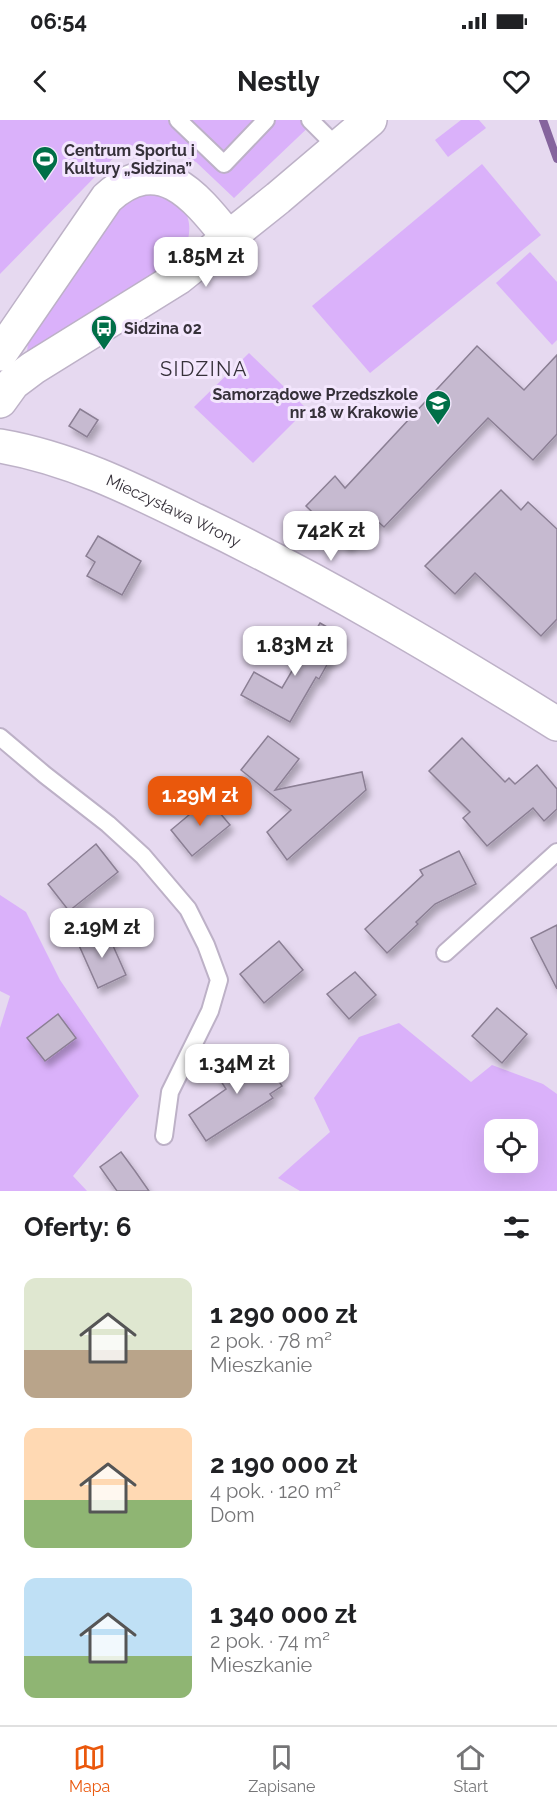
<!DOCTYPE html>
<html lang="pl">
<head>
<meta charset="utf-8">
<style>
	:root { --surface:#fff; --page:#f2f2f2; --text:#202124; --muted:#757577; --line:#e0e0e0; --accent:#ea580c }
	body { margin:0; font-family:Raleway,sans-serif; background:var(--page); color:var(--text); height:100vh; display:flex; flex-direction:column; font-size:22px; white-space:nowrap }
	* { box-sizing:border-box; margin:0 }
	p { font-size:20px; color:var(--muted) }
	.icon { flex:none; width:33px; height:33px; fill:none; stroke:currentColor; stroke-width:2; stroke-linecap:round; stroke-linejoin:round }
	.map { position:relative; height:1071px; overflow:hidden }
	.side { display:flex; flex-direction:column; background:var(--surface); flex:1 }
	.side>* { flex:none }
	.buttons { position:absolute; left:484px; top:999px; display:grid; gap:12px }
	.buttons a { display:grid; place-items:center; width:54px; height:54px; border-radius:12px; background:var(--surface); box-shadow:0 6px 24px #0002; font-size:30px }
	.price { position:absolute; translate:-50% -51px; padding:0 14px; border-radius:12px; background:#fff; color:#222; font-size:20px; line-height:39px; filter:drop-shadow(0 2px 3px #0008) }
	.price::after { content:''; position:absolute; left:50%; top:36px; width:18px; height:14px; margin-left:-9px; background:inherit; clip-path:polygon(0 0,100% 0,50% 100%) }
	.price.selected { background:var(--accent); color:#fff }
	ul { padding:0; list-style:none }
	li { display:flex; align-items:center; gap:18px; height:150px; padding:0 24px }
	li span { display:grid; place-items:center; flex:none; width:168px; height:120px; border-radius:12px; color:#555 }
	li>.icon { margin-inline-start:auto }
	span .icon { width:72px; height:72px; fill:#fffc; stroke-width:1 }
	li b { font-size:26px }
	h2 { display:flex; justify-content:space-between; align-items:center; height:72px; padding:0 24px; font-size:26px }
	.status { display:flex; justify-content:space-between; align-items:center; height:42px; padding:0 30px; background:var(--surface); direction:ltr }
	.status svg { height:16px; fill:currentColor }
	header { display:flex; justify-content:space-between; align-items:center; height:78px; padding:0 24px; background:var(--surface); font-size:27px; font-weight:700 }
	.menu { display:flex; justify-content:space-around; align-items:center; height:84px; border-top:2px solid var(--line); background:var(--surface); font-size:16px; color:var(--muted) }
	.menu a { display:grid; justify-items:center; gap:3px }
	.menu .selected { color:var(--accent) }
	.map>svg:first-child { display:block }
	.green { fill:#dab1fa; fill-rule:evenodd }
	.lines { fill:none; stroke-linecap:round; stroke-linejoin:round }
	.stream { stroke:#85649d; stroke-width:8 }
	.building { fill:#c6bad0; stroke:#8b7f94; stroke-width:1.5; filter:url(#shadow) }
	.service-casing { stroke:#bdb1c7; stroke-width:20 }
	.minor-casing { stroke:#bdb1c7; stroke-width:36 }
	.tertiary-casing { stroke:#bdb1c7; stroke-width:36 }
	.service { stroke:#fff; stroke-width:16 }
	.minor { stroke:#fff; stroke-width:33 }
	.tertiary { stroke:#fff; stroke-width:33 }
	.labels { text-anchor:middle; stroke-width:6; stroke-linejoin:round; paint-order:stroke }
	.poi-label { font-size:16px; font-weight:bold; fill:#36313a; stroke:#f3e6fd; text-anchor:start }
	.street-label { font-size:16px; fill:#36313a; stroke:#f3e6fd }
	.quarter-label { font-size:20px; letter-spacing:1.5px; fill:#36313a; stroke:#f3e6fd }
</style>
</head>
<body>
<div class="status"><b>06:54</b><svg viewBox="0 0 49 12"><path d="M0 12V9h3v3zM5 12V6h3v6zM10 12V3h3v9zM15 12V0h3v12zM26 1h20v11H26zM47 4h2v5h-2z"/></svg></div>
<header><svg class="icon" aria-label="back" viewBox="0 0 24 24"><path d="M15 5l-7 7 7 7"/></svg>Nestly<svg class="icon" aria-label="heart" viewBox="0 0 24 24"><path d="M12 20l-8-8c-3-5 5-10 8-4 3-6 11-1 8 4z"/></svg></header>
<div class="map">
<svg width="557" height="1071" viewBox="0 0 557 1071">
	<defs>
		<filter id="shadow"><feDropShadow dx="3.5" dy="6" stdDeviation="3" flood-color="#0004"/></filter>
	</defs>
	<rect width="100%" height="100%" fill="#e6d9f0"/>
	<g class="green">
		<path d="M0 0H316L234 78 196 42 160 24 125 26 0 154Z"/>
		<path d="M461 0H479L486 8 448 37 435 20Z"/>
		<path d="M482 44 541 115 370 253 312 186Z"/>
		<path d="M163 74C169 79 178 83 183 89 195 104 188 127 178 141L30 233 27 231 28 224 123 83 135 75Z"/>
		<path d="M530 132 557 162V220L552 225 496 163Z"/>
		<path d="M249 233 307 289 253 343 194 287Z"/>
		<path d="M0 775 26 792 60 860 139 976 73 1056 87 1071H0V908L10 876 0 871Z"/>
		<path d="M399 903 471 962 492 945 543 964 557 974V1071H300L278 1058 330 1012 314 978 359 917ZM495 1010H528V1042H495Z"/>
	</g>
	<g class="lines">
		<path class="stream" d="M543 0 557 39"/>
	</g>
	<g class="building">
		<path d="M477 226 524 270 557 235V314L533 340 488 298 384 407 375 399 348 427 306 386 335 356 345 368Z"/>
		<path d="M80 289 98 300 87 317 69 306Z"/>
		<path d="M501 370 521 390 528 382 557 409V499L541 516 475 453 455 474 425 446Z"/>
		<path d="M98 416 141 441 122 475 87 456 95 442 86 436Z"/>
		<path d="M320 503 343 516 319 559 316 557 290 602 241 575 254 552 282 568Z"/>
		<path d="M268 616 299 639 275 670 362 652 366 670 287 740 267 712 291 690 241 650Z"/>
		<path d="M462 618 505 662 509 658 515 664 537 645 557 669V689L544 701 533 688 487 726 463 698 470 692 429 651Z"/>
		<path d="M208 679 230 705 192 736 171 710Z"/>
		<path d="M96 724 118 752 69 791 48 764Z"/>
		<path d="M459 731 476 764 435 784 416 802 418 804 387 833 365 809 423 755 420 750Z"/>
		<path d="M557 805V869L531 818Z"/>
		<path d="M106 810 126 855 98 868 78 823Z"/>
		<path d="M279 821 303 850 264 883 240 854Z"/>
		<path d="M355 852 376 875 349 899 327 874Z"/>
		<path d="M497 888 527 914 502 943 472 916Z"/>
		<path d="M58 894 76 918 45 941 27 918Z"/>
		<path d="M257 928 282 966 270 974 273 978 206 1021 189 995 226 969 217 955Z"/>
		<path d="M121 1032 135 1051 149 1071H117L100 1047Z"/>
	</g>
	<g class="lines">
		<g class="service-casing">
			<g id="service">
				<path d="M178 0 224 44 266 0"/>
				<path d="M310 0 339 29"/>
				<path d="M0 617 45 655 108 704 143 736 188 789 206 825 219 860 210 891 170 972 164 1016"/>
				<path d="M445 833 557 732"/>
			</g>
		</g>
		<g class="minor-casing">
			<g id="minor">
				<path d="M0 234 107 78C160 30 196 77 229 118"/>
				<path d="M0 281 13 263 33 248 178 158 278 78 370 0"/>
			</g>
		</g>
		<g class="tertiary-casing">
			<g id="tertiary">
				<path id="s1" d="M0 326C70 338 132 369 195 400 320 460 440 531 557 604"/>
			</g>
		</g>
		<use href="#service" class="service"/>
		<use href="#minor" class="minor"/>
		<use href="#tertiary" class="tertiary"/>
	</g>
	<defs>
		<g id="stadium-pin" transform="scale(1.35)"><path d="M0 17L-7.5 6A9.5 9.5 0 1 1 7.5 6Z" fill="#006f47" stroke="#f3e6fd"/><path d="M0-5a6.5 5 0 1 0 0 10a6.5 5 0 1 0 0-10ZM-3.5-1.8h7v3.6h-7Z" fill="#fff"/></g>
		<g id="bus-pin" transform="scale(1.35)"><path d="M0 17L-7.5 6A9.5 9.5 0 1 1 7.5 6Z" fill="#006f47" stroke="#f3e6fd"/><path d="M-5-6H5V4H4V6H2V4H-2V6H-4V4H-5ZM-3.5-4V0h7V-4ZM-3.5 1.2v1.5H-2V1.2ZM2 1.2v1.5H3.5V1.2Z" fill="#fff"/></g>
		<g id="school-pin" transform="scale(1.35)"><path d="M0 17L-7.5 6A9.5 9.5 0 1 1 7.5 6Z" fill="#006f47" stroke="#f3e6fd"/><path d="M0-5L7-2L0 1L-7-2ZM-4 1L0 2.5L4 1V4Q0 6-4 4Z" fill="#fff"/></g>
	</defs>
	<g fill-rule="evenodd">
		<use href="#stadium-pin" x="45" y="39"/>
		<use href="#bus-pin" x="104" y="208"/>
		<use href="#school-pin" x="438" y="283"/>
	</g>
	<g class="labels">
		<g class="poi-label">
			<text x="64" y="36">Centrum Sportu i<tspan x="64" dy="18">Kultury „Sidzina”</tspan></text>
			<text x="124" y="214">Sidzina 02</text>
			<text x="418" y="280" text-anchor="end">Samorządowe Przedszkole<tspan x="418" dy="18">nr 18 w Krakowie</tspan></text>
		</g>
		<g class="street-label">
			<text dy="6" stroke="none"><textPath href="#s1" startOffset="186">Mieczysława Wrony</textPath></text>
		</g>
		<g class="quarter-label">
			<text x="204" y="256">SIDZINA</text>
		</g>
	</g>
</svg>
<div class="buttons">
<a><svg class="icon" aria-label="locate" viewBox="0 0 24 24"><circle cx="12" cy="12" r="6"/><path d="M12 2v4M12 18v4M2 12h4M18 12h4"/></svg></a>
</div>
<b class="price" style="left:206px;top:168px">1.85M zł</b>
<b class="price" style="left:331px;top:442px">742K zł</b>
<b class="price" style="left:295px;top:557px">1.83M zł</b>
<b class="price selected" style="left:200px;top:707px">1.29M zł</b>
<b class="price" style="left:102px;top:839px">2.19M zł</b>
<b class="price" style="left:237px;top:975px">1.34M zł</b>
</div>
<section class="side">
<h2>Oferty: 6<svg class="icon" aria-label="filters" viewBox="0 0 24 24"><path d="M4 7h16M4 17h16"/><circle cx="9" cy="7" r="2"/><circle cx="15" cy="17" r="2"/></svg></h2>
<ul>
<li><span style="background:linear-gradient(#dfe7d0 60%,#b9a48a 0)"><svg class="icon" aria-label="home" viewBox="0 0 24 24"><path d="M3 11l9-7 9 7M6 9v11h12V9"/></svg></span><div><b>1 290 000 zł</b><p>2 pok. · 78 m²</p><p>Mieszkanie</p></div></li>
<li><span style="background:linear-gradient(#ffd9b3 60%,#8fb573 0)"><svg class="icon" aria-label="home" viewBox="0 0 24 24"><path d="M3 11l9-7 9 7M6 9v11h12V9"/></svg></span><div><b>2 190 000 zł</b><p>4 pok. · 120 m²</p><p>Dom</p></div></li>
<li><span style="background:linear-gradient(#bfe0f5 65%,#8fb573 0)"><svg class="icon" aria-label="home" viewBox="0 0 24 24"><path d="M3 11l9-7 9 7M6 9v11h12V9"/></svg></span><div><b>1 340 000 zł</b><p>2 pok. · 74 m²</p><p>Mieszkanie</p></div></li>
</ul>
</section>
<nav class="menu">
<a class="selected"><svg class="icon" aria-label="map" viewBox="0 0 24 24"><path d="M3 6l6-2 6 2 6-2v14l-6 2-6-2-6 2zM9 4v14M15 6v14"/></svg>Mapa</a>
<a><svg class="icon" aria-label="saved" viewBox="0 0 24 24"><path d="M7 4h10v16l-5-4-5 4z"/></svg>Zapisane</a>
<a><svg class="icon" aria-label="home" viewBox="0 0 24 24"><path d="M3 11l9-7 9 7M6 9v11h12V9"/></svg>Start</a>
</nav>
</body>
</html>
